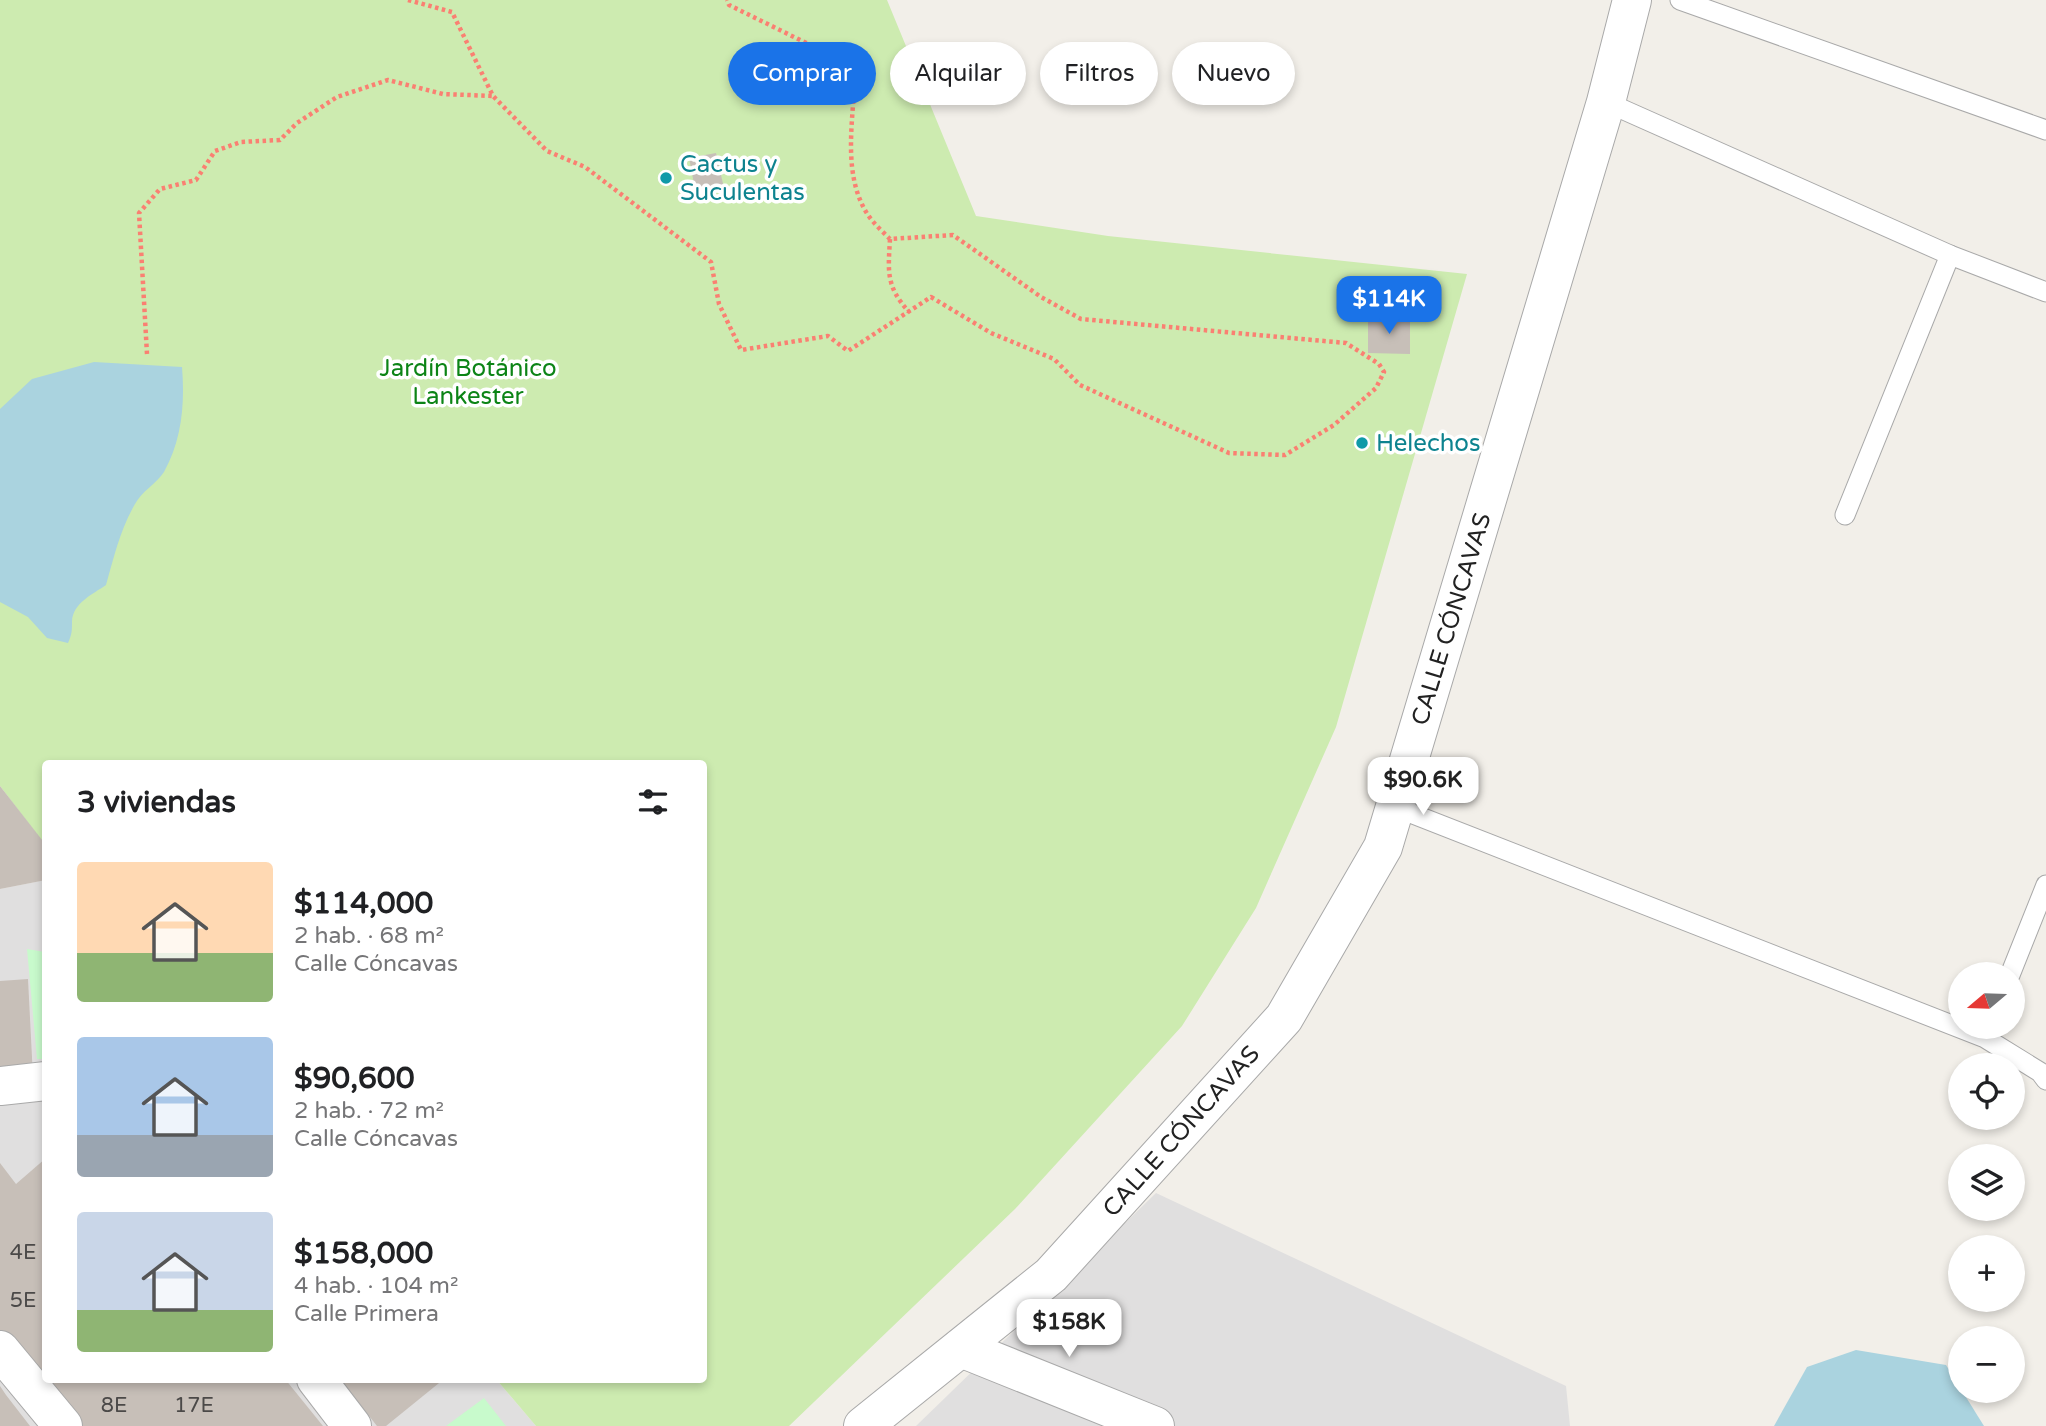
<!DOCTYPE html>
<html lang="es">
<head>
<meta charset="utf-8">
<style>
	:root { --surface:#fff; --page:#f2f2f2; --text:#202124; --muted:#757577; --accent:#1a73e8 }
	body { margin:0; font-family:"Varela Round",sans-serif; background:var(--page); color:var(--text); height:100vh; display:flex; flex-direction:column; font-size:26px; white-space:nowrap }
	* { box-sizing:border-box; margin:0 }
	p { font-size:23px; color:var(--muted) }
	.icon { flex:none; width:38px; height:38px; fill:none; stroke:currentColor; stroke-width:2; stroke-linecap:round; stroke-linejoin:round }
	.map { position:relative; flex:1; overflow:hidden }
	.panel { position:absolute; left:42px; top:760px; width:665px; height:623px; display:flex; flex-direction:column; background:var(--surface); border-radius:7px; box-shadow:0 4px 10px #0003 }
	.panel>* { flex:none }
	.guide { position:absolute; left:728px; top:42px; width:665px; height:63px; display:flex; gap:14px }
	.needle { width:46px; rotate:251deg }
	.fabs { position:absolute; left:1948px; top:962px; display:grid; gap:14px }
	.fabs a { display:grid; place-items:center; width:77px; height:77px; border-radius:50%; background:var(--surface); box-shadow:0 4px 10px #0003; font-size:35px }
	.price { position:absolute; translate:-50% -60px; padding:0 16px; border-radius:14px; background:#fff; color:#222; font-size:23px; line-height:46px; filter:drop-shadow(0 2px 4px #0008) }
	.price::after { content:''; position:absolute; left:50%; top:42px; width:21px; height:16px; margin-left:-10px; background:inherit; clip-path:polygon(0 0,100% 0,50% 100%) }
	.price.on { background:var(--accent); color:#fff }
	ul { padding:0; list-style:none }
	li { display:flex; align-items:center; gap:21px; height:175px; padding:0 35px }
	li span { display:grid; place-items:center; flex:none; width:196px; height:140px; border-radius:7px; color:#555 }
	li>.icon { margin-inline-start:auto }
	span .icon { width:84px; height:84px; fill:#fffc; stroke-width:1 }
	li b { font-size:30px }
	h2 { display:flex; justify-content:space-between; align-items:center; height:84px; padding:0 35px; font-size:30px }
	.chip { padding:0 24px; border-radius:32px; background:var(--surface); box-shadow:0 4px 10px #0003; font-size:24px; line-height:63px }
	.chip.on { background:var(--accent); color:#fff }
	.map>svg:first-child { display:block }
	.residential { fill:#e0dfdf }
	.grass { fill:#cdebb0 }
	.park { fill:#c8facc }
	.water { fill:#aad3df }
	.building { fill:#c7bfb8 }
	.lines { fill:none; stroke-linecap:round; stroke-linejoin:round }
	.service-casing { stroke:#a9a9a9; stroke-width:21 }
	.minor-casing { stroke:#a9a9a9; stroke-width:40 }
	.path { stroke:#fa8072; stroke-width:4.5; stroke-dasharray:3.5 3.5; stroke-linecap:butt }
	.service { stroke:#fff; stroke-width:19 }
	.minor { stroke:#fff; stroke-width:38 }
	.culture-dot { fill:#0f9aa8; stroke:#fff; stroke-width:2.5 }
	.labels { text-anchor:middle; stroke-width:7; stroke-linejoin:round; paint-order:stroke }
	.number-label { font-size:21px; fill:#4b4948 }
	.culture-label { font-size:24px; fill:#0d838f; stroke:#fff; text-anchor:start }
	.park-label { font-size:24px; fill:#0c8416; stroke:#fff }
	.street-label { font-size:24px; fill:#222; stroke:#fff }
</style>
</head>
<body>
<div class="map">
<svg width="2046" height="1426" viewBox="0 0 2046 1426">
	<rect width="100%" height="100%" fill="#f2efe9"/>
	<g class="residential">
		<path d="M45 880 46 1379H496L536 1426H0V889Z"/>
		<path d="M1156 1193 1566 1386 1570 1426H916Z"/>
	</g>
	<path class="grass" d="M0 0H887L976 216 1108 236 1467 274 1336 727 1256 908 1182 1026 1015 1209 789 1426H536L496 1379H704V763H46L45 845 0 786Z"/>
	<g class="park">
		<path d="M27 949 45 952V1059H37Z"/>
		<path d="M484 1398 506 1426H446Z"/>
	</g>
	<g class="water">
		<path d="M94 362 182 367C185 403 182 440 164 472 156 484 142 491 135 504 120 530 114 557 106 585 93 594 73 603 72 621 72 631 72 634 68 643L47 638 28 617 0 602V409L32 379Z"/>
		<path d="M1856 1350 1946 1365 1984 1426H1774L1807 1367Z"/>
	</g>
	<g class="building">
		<path d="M716 153 724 188 696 194 689 158Z"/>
		<path d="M1368 317 1410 318V354L1368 353Z"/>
		<path d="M0 786 46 845V880L0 889Z"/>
		<path d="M28 979 33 1077 0 1079V981Z"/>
		<path d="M46 1158V1379H285L323 1426H70L0 1333V1163L16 1184Z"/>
		<path d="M340 1379H444L386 1426H377Z"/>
		<path d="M0 1386 6 1395 30 1426H0Z"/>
	</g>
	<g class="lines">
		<g class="service-casing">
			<g id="service">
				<path d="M1680 0 2046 130"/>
				<path d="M1606 102 1950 255 2046 292"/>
				<path d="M1845 515 1950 255"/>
				<path d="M1395 807 1985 1038 2040 1072 2046 1080"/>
				<path d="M2010 975 2046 885"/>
			</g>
		</g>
		<g class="minor-casing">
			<g id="minor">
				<path d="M0 1086 46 1081"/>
				<path d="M961 1348 1155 1426"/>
				<path d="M0 1350 63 1426"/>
				<path d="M316 1379 352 1426"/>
				<path d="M863 1426 1051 1275 1284 1018 1383 847 1606 102 1632 0"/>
			</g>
		</g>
		<g class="path">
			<path d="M408 0 452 12 493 96 547 151 585 167 711 262 719 304 741 350 828 336 848 351 931 297 991 333 1054 359 1080 385 1229 453 1285 455 1334 425 1376 388 1384 372 1379 364 1346 343 1081 319 1041 297 953 235 890 239C883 232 874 224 868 215 840 172 855 114 855 67L729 5 727 0"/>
			<path d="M890 239C888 273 886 286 909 312"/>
			<path d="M147 354 139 213 160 189 196 180 215 151 241 142 280 140 297 123 337 97 388 80 443 94 493 96"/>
		</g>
		<use href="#service" class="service"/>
		<use href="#minor" class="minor"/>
	</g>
	<g class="culture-dot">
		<circle cx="666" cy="178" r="7"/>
		<circle cx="1362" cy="443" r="7"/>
	</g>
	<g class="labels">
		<g class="number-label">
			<text x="23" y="1259">4E</text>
			<text x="23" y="1307">5E</text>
			<text x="114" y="1412">8E</text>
			<text x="194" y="1412">17E</text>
		</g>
		<g class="culture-label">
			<text x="680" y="172">Cactus y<tspan x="680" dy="28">Suculentas</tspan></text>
			<text x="1376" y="451">Helechos</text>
		</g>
		<g class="park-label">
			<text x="468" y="376">Jardín Botánico<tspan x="468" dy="28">Lankester</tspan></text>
		</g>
		<g class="street-label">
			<text transform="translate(1451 619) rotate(-73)" y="8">CALLE CÓNCAVAS</text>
			<text transform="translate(1181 1131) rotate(-48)" y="8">CALLE CÓNCAVAS</text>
		</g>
	</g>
</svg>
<div class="fabs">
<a><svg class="needle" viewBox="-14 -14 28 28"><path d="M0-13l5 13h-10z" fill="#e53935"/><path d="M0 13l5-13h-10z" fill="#757577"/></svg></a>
<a><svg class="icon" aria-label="locate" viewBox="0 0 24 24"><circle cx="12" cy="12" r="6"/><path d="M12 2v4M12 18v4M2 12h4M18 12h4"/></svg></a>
<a><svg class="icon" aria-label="layers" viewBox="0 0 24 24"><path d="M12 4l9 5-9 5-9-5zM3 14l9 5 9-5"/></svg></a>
<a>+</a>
<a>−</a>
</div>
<b class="price on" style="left:1389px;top:336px">$114K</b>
<b class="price" style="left:1423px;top:817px">$90.6K</b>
<b class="price" style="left:1069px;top:1359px">$158K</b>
<div class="guide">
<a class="chip on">Comprar</a>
<a class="chip">Alquilar</a>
<a class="chip">Filtros</a>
<a class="chip">Nuevo</a>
</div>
<section class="panel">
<h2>3 viviendas<svg class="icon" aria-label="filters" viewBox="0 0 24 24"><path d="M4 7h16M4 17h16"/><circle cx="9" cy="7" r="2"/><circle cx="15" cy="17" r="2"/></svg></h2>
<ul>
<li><span style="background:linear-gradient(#ffd9b3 65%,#8fb573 0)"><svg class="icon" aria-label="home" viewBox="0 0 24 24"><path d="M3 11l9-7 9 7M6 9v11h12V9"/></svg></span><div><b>$114,000</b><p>2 hab. · 68 m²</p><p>Calle Cóncavas</p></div></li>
<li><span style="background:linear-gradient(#a9c7e8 70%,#9aa5b1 0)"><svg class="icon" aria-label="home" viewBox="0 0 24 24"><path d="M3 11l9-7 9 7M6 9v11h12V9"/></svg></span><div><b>$90,600</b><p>2 hab. · 72 m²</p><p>Calle Cóncavas</p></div></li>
<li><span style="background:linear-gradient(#c9d6e8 70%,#8fb573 0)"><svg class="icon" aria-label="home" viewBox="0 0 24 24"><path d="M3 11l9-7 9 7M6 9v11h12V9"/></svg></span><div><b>$158,000</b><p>4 hab. · 104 m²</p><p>Calle Primera</p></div></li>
</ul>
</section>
</div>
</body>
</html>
